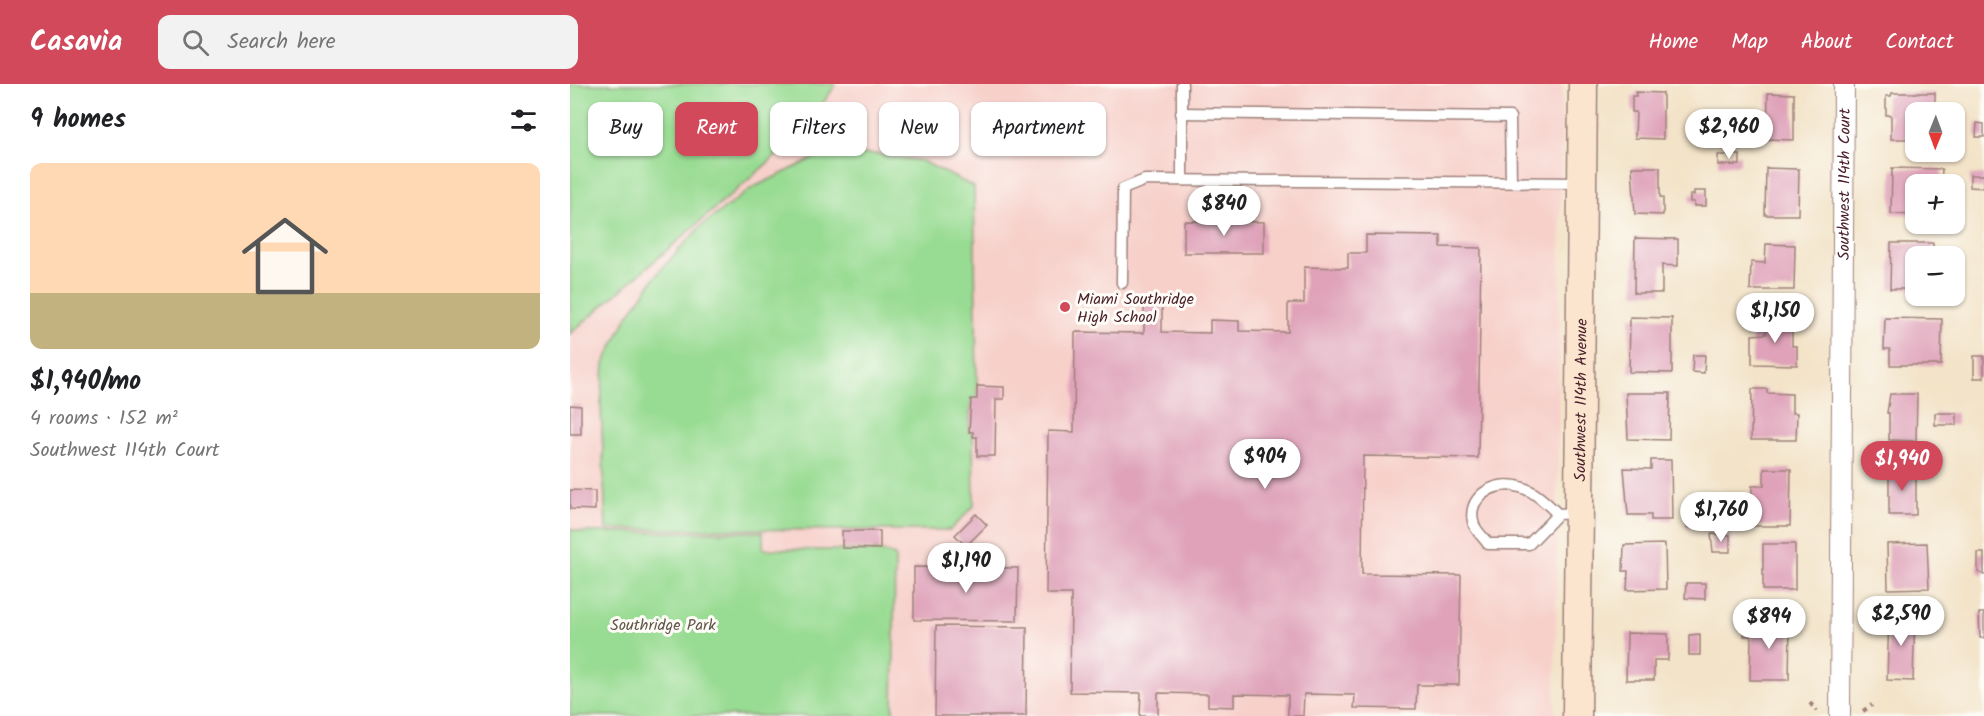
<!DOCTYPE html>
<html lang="en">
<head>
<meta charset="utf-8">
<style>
	:root { --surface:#fff; --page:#f2f2f2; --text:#202124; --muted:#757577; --accent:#d1495b }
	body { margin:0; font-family:Kalam,sans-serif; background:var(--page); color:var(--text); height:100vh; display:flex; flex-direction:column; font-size:22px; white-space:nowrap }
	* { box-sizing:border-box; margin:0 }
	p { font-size:20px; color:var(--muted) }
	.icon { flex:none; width:33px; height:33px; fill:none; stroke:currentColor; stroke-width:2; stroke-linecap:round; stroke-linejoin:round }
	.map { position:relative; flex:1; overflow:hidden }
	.side { display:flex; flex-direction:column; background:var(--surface); width:570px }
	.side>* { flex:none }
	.banner { position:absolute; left:18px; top:18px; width:570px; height:54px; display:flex; gap:12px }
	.needle { width:39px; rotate:181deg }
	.controls { position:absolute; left:1335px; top:18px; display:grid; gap:12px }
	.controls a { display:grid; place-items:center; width:60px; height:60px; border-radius:12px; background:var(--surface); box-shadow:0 2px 4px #0004; font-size:30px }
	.price { position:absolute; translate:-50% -51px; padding:0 14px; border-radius:21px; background:#fff; color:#222; font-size:20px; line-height:39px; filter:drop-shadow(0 2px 3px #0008) }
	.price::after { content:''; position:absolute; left:50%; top:36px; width:18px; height:14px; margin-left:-9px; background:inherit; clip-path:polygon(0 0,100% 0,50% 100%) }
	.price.selected { background:var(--accent); color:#fff }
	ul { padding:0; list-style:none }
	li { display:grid; align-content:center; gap:12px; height:318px; padding:0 30px }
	li span { display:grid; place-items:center; height:186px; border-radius:12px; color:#555 }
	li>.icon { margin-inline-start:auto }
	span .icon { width:108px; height:108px; fill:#fffc; stroke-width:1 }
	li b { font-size:26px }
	h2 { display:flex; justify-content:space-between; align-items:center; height:72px; padding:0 30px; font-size:26px }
	.tag { padding:0 21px; border-radius:12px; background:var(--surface); box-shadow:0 2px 4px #0004; font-size:21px; line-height:54px }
	.tag.selected { background:var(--accent); color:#fff }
	header { display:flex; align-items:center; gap:36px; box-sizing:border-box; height:84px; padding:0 30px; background:var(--accent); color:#fff }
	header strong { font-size:28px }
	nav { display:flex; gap:33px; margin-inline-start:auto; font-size:21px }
	.search { width:420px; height:54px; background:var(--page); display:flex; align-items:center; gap:15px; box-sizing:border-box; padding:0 21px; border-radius:12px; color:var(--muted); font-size:22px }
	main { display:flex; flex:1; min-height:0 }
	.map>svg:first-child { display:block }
	.built { fill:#f7d0ca }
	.green { fill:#98db92; stroke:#717d5e; stroke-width:1.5 }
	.building { fill:#dfa2b9 }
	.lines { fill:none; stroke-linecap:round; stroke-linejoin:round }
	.lane-casing { stroke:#9e817a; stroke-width:13 }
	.street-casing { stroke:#9e817a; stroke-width:22 }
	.secondary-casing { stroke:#9e817a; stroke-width:31 }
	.path { stroke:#9e817a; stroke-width:4; stroke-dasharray:4.5 4.5; stroke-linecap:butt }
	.lane { stroke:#fff; stroke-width:10 }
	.street { stroke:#fff; stroke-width:20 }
	.secondary { stroke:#fbe5cf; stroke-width:28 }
	.poi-dot { fill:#d1495b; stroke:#fdfcf7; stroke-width:2 }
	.labels { text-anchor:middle; stroke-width:6; stroke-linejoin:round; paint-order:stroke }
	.street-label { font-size:16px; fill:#4a1f2b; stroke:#fdfcf7 }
	.poi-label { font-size:16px; fill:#4a1f2b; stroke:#fdfcf7; text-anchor:start }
	.park-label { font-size:16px; fill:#61574a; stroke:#fdfcf7 }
</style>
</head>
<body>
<header>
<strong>Casavia</strong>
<div class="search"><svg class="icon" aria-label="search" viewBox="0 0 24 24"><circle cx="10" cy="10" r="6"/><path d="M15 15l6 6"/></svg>Search here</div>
<nav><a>Home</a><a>Map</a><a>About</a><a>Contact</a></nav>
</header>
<main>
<section class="side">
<h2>9 homes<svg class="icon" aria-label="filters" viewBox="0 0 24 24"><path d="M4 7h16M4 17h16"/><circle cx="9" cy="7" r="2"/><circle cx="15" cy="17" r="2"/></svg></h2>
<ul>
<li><span style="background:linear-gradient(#ffd9b3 70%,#c2b280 0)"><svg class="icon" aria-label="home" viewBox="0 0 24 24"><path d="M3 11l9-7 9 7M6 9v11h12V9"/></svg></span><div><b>$1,940/mo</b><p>4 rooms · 152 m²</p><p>Southwest 114th Court</p></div></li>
</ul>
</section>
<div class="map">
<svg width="1414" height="632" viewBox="0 0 1414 632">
	<rect width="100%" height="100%" fill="#fdfcf7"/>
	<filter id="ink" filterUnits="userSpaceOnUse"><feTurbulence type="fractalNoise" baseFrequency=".0167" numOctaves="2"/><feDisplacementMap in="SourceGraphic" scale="12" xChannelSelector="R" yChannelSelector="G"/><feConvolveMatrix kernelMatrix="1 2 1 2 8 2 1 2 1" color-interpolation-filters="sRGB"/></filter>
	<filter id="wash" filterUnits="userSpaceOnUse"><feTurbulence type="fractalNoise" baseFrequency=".008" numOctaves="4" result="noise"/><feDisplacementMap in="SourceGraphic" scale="24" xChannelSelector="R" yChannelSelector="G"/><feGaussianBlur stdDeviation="1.35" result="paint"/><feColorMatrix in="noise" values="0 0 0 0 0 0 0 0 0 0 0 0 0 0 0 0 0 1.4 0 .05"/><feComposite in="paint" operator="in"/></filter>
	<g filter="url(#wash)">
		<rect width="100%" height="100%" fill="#f3e3c8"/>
		<path class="built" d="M0 0H992L985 632H323L324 472 311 467 193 465V448H11L0 445Z"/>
		<g class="green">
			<path d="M0 0H263L265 2 230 51 0 250Z"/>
			<path d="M306 70 352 77 404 103 407 302V315L401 316 399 348H403L404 422 380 446 36 445 31 320 34 280 56 235 88 189 130 143 182 104 251 71Z"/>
			<path d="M0 445 11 448H193V465L311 467 325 472 323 632H0Z"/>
		</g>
		<g id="blocks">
			<g class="building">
				<path d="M1066 8 1093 9V55L1065 54 1066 28H1062V12H1066Z"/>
				<path d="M1198 9 1224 10V56L1197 55Z"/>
				<path d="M1322 9H1365V28H1346V55H1321V31H1316V12H1321Z"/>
				<path d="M1407 39 1414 40V53H1406Z"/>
				<rect x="1148" y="71" width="22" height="10"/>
				<path d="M1062 83H1090V113L1093 114V131L1065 130Z"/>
				<path d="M1196 84 1229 85 1228 131H1195Z"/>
				<path d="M1322 84 1372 85 1371 100H1346V131L1321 130Z"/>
				<path d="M1400 91H1414V104L1400 103Z"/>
				<path d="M1124 107H1136V122H1124V118H1120V111H1124Z"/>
				<path d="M614 137 694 138V169H614Z"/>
				<path d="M796 151 871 152V163L911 164 908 374 793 372 792 490 891 491 889 601H847L846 625 784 624 785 611 734 610 733 632H718V611L664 610V623L638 622V610L588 609V632H570L571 609 500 608 501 510H476L478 347 504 348 505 248 574 249V219L592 220V248L640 249V236L669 237V247L718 248V219H734V183L778 184V169H796Z"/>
				<path d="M1065 154 1108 155V182L1092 181V209H1064Z"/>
				<path d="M1321 159H1363V172H1346V205H1320Z"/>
				<path d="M1196 160 1225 161 1224 206H1180L1181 178 1195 179Z"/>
				<path d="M1060 233 1102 234V289L1059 288Z"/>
				<path d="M1196 234 1222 235V262H1227V281L1182 280V251L1196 250Z"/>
				<path d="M1315 234 1372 235 1371 281H1320V265H1314Z"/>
				<path d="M1123 271H1135L1134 289 1122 288Z"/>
				<rect x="1404" y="272" width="10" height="22"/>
				<path d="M407 302 434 303V315H426L425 372H407V353H403V348H399L401 315H407Z"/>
				<path d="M1182 305H1197V309L1222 310V329H1227L1226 356H1181Z"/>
				<path d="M1056 309H1100L1099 356 1058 355Z"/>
				<path d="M1320 310H1347L1346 357 1319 356V329H1317Z"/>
				<path d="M0 321 11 322V350H0Z"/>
				<rect x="1365" y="329" width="22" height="12"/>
				<path d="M1081 376H1101L1102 436H1081V431H1058L1054 384 1081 385Z"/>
				<path d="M1194 385H1221L1220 442H1181L1182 402H1194Z"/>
				<rect x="1319" y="385" width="27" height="46"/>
				<path d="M0 406 25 407V426L0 425Z"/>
				<path d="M406 430 417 441 396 462 385 451Z"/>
				<path d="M1117 434H1136V444L1117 443Z"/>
				<path d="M272 447H310V465L272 464Z"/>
				<path d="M1141 450 1160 451V468H1143Z"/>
				<path d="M1357 459 1359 504 1318 505 1317 460Z"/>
				<path d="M1095 460 1096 505 1057 506 1058 487H1053L1054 461Z"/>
				<rect x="1193" y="460" width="32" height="46"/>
				<path d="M1408 469H1414V491L1408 488Z"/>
				<path d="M344 483 448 484 447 537 344 536Z"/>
				<path d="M1116 499H1135V515L1115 514Z"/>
				<path d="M1319 529 1345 530 1343 597 1317 596Z"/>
				<path d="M1409 529H1414V554H1410Z"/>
				<path d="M1174 537H1220L1219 596H1180L1181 552H1174Z"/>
				<path d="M366 542 457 543 456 632H365Z"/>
				<path d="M1057 549 1098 550V576H1084V596H1056Z"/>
				<path d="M1130 550V571H1119V551Z"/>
			</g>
		</g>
	</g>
	<g filter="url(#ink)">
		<use href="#blocks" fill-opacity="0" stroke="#9e817a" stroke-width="1.5"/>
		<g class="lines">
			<g class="lane-casing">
				<g id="lane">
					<path d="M611 29 940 33 941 98"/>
					<path d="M612 96V0"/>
					<path d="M552 199 553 105 575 96 1011 99"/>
					<path d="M988 430 959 460H918C914 454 907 448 904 441 895 415 922 397 946 402 963 405 975 418 988 430L1008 429"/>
				</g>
			</g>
			<g class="street-casing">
				<g id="street">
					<path id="s1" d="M1270 632 1274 0"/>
				</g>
			</g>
			<g class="secondary-casing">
				<g id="secondary">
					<path id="s2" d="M1007 632 1013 0"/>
				</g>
			</g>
			<g class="path">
				<path d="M1240 619 1247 627"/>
				<path d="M1293 627 1302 621"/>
			</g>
			<use href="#lane" class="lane"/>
			<use href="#street" class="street"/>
			<use href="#secondary" class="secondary"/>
		</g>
	</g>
	<circle class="poi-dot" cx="495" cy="223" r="6"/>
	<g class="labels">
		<g class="street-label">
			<text dy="6" stroke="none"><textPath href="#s1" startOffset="532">Southwest 114th Court</textPath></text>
			<text dy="6" stroke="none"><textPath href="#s2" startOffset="316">Southwest 114th Avenue</textPath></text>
		</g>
		<g class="poi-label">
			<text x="507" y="220">Miami Southridge<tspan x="507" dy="18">High School</tspan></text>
		</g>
		<g class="park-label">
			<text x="93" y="546">Southridge Park</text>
		</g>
	</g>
</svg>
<div class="controls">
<a><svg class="needle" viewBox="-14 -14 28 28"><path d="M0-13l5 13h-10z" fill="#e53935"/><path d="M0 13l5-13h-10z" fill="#757577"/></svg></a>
<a>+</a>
<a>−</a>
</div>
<b class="price" style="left:1159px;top:76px">$2,960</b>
<b class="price" style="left:654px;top:153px">$840</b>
<b class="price" style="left:1205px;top:260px">$1,150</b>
<b class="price" style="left:695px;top:406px">$904</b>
<b class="price selected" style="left:1332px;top:408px">$1,940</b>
<b class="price" style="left:1151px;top:459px">$1,760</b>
<b class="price" style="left:396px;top:510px">$1,190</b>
<b class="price" style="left:1331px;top:563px">$2,590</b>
<b class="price" style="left:1199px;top:566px">$894</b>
<div class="banner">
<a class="tag">Buy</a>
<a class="tag selected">Rent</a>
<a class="tag">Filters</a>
<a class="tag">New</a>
<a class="tag">Apartment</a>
</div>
</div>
</main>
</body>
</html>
